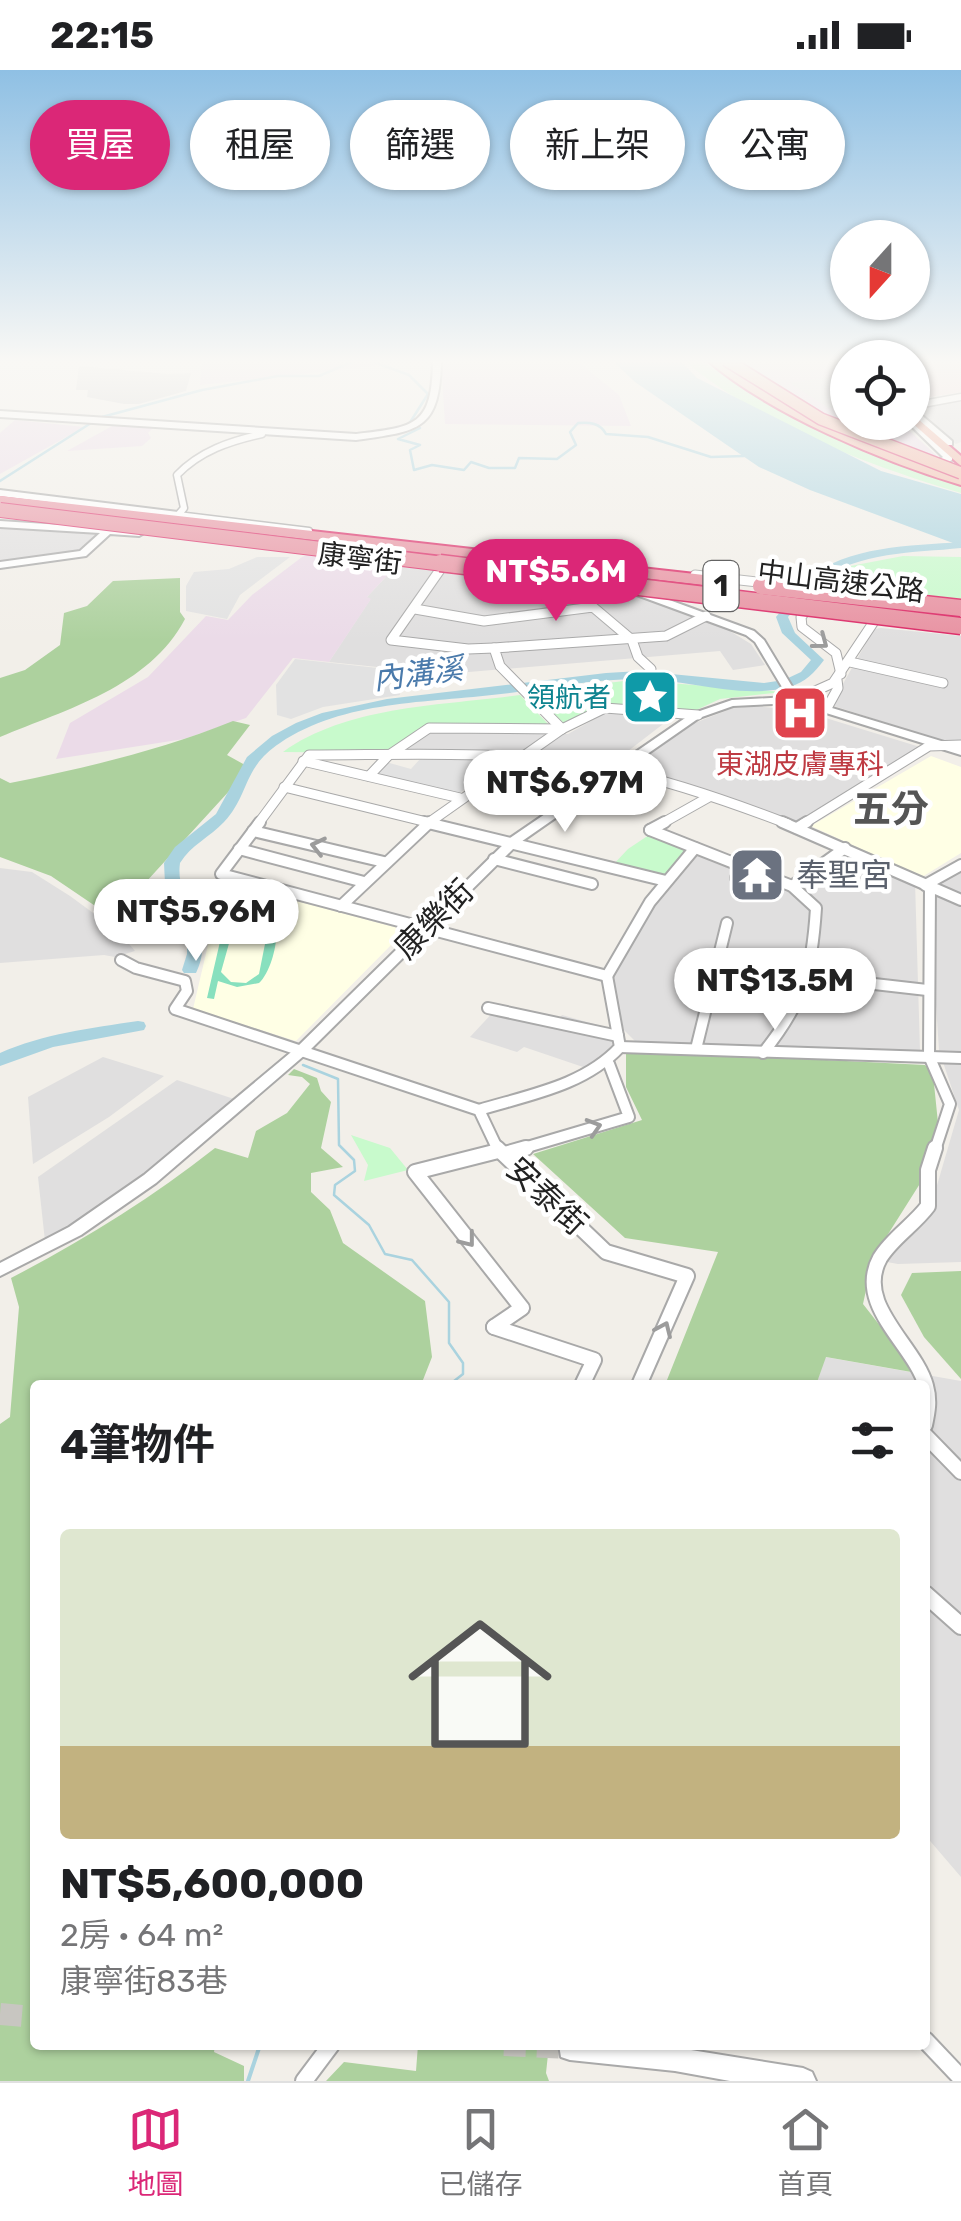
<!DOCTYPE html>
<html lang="zh-TW">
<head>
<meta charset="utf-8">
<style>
	:root { --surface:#fff; --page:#f2f2f2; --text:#202124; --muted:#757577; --line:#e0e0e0; --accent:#db2777 }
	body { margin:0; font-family:Rubik,"Noto Sans TC",sans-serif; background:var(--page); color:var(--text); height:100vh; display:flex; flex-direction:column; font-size:38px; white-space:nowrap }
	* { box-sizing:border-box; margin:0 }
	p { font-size:32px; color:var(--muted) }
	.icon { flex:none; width:55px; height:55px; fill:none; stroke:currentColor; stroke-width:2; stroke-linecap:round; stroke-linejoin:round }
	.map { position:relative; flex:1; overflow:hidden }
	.details { position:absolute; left:30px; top:1310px; width:900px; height:670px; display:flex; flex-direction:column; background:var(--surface); border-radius:10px; box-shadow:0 2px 8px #0004 }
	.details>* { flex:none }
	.hud { position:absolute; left:30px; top:30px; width:902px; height:90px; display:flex; gap:20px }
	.needle { width:65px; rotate:201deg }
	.tools { position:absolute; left:830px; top:150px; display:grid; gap:20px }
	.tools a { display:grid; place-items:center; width:100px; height:100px; border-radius:50%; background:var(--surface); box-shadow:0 2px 8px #0004; font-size:50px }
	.price { position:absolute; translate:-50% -85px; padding:0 22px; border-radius:35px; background:#fff; color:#222; font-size:32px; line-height:65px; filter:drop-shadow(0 2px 5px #0008) }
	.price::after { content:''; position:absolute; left:50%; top:60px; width:30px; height:22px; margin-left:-15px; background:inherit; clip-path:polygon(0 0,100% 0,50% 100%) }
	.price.selected { background:var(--accent); color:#fff }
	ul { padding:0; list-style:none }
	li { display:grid; align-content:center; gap:20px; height:530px; padding:0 30px }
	li span { display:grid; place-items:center; height:310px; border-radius:10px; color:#555 }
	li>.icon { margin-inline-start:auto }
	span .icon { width:180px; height:180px; fill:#fffc; stroke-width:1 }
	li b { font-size:42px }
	h2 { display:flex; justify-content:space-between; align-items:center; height:120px; padding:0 30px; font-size:42px }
	.tag { padding:0 35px; border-radius:45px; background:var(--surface); box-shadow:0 2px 8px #0004; font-size:35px; line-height:90px }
	.tag.selected { background:var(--accent); color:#fff }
	.status { display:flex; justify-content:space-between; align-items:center; height:70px; padding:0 50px; background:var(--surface); direction:ltr }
	.status svg { height:28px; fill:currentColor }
	.menu { display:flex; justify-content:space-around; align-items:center; height:140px; border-top:2px solid var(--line); background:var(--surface); font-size:28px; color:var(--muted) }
	.menu a { display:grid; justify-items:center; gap:5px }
	.menu .selected { color:var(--accent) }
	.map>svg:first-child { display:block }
	.residential { fill:#e0dfdf }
	.commercial { fill:#f2dad9 }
	.industrial { fill:#ebdbe8 }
	.education { fill:#ffffe5 }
	.religious { fill:#d0d0d0 }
	.forest { fill:#add19e }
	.park { fill:#c8facc }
	.pitch { fill:#88e0be; fill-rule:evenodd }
	.parking { fill:#e2e2e2 }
	.water { fill:#aad3df }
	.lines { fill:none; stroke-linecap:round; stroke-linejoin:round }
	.stream-far1 { stroke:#aad3df; stroke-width:2.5 }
	.stream { stroke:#aad3df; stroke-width:4 }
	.river { fill:#aad3df; fill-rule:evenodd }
	.tertiary-tunnel { stroke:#c8c6c1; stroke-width:22; stroke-dasharray:22 11; stroke-linecap:butt }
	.minor-far4-casing { stroke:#a9a9a9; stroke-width:9 }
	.minor-far3-casing { stroke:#a9a9a9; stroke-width:11 }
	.minor-far2-casing { stroke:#a9a9a9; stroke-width:14 }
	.minor-far1-casing { stroke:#a9a9a9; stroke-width:18 }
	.minor-casing { stroke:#a9a9a9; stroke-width:20 }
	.tertiary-casing { stroke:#a9a9a9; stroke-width:4 }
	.trunk-casing { stroke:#dc2a67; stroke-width:4 }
	.motorway-casing { stroke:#dc2a67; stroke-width:4 }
	.minor-far4 { stroke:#fff; stroke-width:6 }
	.minor-far3 { stroke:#fff; stroke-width:9 }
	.minor-far2 { stroke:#fff; stroke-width:10 }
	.minor-far1 { stroke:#fff; stroke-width:14 }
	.minor { stroke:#fff; stroke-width:16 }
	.tertiary { fill:#fff; fill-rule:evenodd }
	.trunk { fill:#f2b4a3; fill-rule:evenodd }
	.motorway { fill:#e892a2; fill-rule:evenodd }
	.trunk-bridge-casing { stroke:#dc2a67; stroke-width:14; stroke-linecap:butt }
	.motorway-bridge-far1-casing { stroke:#dc2a67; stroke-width:16; stroke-linecap:butt }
	.motorway-bridge-casing { stroke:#dc2a67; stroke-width:19; stroke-linecap:butt }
	.trunk-bridge { stroke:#f2b4a3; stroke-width:11 }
	.motorway-bridge-far1 { stroke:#e892a2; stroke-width:14 }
	.motorway-bridge { stroke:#e892a2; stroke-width:16 }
	.oneway { stroke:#9c9c9c }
	.labels { text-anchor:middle; stroke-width:9; stroke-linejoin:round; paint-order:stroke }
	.far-street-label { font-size:28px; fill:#222; stroke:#fff }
	.far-culture-label { font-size:28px; fill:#0d838f; stroke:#fff; text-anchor:end }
	.far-health-label { font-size:28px; fill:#be3a42; stroke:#fff }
	.shield { fill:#fff; stroke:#646464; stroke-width:2.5 }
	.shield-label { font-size:30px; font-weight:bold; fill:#222 }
	.far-water-label { font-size:30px; font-style:italic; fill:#4a7aab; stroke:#fff }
	.worship-label { font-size:32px; fill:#5b616d; stroke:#fff; text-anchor:start }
	.street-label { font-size:32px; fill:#222; stroke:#fff }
	.quarter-label { font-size:38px; font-weight:bold; fill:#555; stroke:#fff }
</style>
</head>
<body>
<div class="status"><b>22:15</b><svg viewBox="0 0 49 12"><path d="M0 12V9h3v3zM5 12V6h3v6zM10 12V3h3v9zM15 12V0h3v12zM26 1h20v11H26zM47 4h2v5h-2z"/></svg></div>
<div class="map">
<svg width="961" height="2011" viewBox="0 0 961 2011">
	<rect width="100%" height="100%" fill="#f2efe9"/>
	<g class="residential">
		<path d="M961 330V372L956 374 914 338Z"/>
		<path d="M0 456 99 462 78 483 0 492Z"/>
		<path d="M398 494 632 523 720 555 751 574 765 595 733 600 720 581 445 604 329 592 370 530 366 528Z"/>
		<path d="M881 558 961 566V677L831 635 874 559Z"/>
		<path d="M755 636 803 641 920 677 795 754 630 699 687 656 733 638Z"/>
		<path d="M607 642 667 651 610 695 582 687 402 683 429 663 568 664Z"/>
		<path d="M697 781 791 820 846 782 915 811 920 981 636 972 624 960 612 908 634 864 668 811Z"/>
		<path d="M961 795V1192L898 1194 887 1192 890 1184 933 1129 959 1040 939 980 928 816Z"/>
		<path d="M0 798 32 802 70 826 119 862 135 881 115 887 104 885 0 893Z"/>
		<path d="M497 938 556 952 562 945 612 959 615 977 610 992 586 998 524 977 517 982 470 967Z"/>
		<path d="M103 987 164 1006 109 1047 33 1094 28 1027Z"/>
		<path d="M177 1010 237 1030 143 1108 45 1171 38 1107Z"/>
		<path d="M825 1287 961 1311V1807L925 1765V1315H816Z"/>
	</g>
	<path class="commercial" d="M913 290H961V322L913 330Z"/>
	<g class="industrial">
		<path d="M202 290H429L200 315Z"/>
		<path d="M441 290H576L619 325 631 356 445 354Z"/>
		<path d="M738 290H835L847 301 848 352 901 353 938 387 831 349Z"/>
		<path d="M15 350 84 357 0 404V363Z"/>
		<path d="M114 355 153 358 148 363 151 368 142 376 67 381Z"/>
		<path d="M312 483 398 494 367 527 371 529 329 592 293 588 246 648 184 669 56 689 70 653 148 607 206 546 228 550 252 525 302 487Z"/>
	</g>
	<g class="education">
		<path d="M931 686 961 697V783L922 807 811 756Z"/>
		<path d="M215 809 405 860V861L296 971 193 939 215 845 206 840Z"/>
	</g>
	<path class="religious" d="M79 296 168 304 191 303 186 321 139 334H124L87 327 88 320H76Z"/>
	<g class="forest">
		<path d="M180 508V542L185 549C149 617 67 639 0 667V608L25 600 60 575 64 543 87 536 113 511Z"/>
		<path d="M233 651 250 655 227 685 245 695 231 719 113 848 51 806 0 787V708L10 713C86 698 161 680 233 651Z"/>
		<path d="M626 980 925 995 933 1004 938 1053 921 1112 873 1188 863 1234 917 1303 826 1287 816 1315H665L718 1182 625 1168 533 1084 642 1050 626 1017Z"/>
		<path d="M294 999 317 1008 321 1021 331 1032 321 1078 343 1097 311 1103V1122L330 1140 343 1173 425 1231 432 1287 421 1315H35V1975H215L214 1982 244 1996V2011H0V1354L10 1347 19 1237 11 1208C84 1170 150 1129 215 1078L248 1088 256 1061 287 1043 310 1014 302 1007 288 1005Z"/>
		<path d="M961 1201V1309L924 1267 901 1225 912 1203Z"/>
		<path d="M418 1975H549L546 2003 549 2011H326L344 1992 416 2001Z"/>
	</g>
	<g class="park">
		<path d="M683 290C708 290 722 305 743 319 810 362 885 389 961 414V423C864 394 762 355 683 290Z"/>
		<path d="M903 486 961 487V534L813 515 840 498Z"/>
		<path d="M631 610 783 622 720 629 692 642 603 636 566 655 532 623Z"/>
		<path d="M520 625 551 657 427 656 387 683 283 682C349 635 443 636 520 625Z"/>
		<path d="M652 763 691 779 665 809 613 795 628 779Z"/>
		<path d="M351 1065 390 1078 408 1100 364 1111 368 1095Z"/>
	</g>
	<path class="pitch" d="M228 837H236V845L256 843 275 850C280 866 272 901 259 913L237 917 218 911 214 929 207 928ZM256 847 269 854 259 904 246 913 231 912 221 902 235 852Z"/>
	<g class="parking">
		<path d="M828 307 847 321V337L828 338 790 313Z"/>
		<path d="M257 487H290L240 525 227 549 186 541V516L194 502 229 499Z"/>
		<path d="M295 589 378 598 379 610 398 616 400 625 323 637 291 649 277 645 276 615Z"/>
		<path d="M421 688 502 690 505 692 458 724 375 704 386 692 411 699Z"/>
		<path d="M522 691 558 695 544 705 572 717 549 732 520 719 500 732 470 723Z"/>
	</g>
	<path class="water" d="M612 290H680L697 308 881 401 961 424V476L810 420 759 397 635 312Z"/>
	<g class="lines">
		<g class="stream-far1">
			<path d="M368 290 409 305 428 324 409 354"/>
			<path d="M102 347 202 320 278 306H319L356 290"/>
			<path d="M420 358 398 369 420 375 410 380 414 400 432 395 464 400 471 392 489 398H515L519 388 557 389 576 375 570 362 578 353C590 352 600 353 606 364L648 367 711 387 744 386"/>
			<path d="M0 411 91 353"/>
			<path d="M303 995 338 1009 339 1075 354 1090 355 1101 335 1115 334 1125 369 1155 385 1184 412 1190 449 1232V1273L463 1293V1304L449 1315"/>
		</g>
		<path class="stream" d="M248 2011 260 1975"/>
		<g class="river">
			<path d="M961 472V478C914 483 858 481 819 512 807 522 798 536 788 547L795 563 824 590C814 603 806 612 789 617 740 630 687 609 638 609 592 609 547 619 501 624 428 633 344 630 280 673 242 698 250 724 224 752 210 767 191 775 180 793 174 834 218 857 196 903H184L182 900 187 884V868L165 814 164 793 175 777 216 744 247 687 272 666 296 653 322 643 387 629 606 603 640 601 764 613 784 610 801 602 811 590 782 563 776 547C786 535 795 520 807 510 847 475 911 476 961 472Z"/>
			<path d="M138 951 144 952 146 956 144 960 53 977 0 996V983C43 964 91 958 138 951Z"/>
		</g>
		<g class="tertiary-tunnel">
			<path d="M0 1944 35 1947"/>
			<path d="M504 1975 570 1978"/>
		</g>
		<g class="minor-far4-casing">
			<g id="minor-far4">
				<path d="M912 336 961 327"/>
				<path d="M262 364C230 371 200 381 177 405L184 438 178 445 309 461"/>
			</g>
		</g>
		<g class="minor-far3-casing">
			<g id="minor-far3">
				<path d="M442 497 391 570 468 579 494 578"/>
				<path d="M695 505 766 513"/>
				<path d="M812 533 801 547 802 557 836 583 841 604"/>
				<path d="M415 539 484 551 593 537 632 570 638 587 651 599"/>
				<path d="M850 592 943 613"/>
				<path d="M795 630 833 613 873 553"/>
				<path d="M827 638 838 618 837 610"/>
				<path d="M562 659 500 596 494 578 666 566 706 546"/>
				<path d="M303 691 460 728"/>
				<path d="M369 706 389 685 429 658 562 659"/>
				<path d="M284 717 435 754"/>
				<path d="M258 754 309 685C410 685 514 679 614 699 674 712 731 732 788 754"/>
				<path d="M427 754 562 659 605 638 698 645"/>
				<path d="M661 754 709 727"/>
				<path d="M803 754 929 676 961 675"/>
			</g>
		</g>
		<g class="minor-far2-casing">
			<g id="minor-far2">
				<path d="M260 752 221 804 607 906"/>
				<path d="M424 752 666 811"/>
				<path d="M782 752 961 830"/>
				<path d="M797 758 807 752"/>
				<path d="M650 760 792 816 816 838C812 902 804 932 763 983"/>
				<path d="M650 760 665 752"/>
				<path d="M253 761 384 792"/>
				<path d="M239 779 364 812"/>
				<path d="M494 789 592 814"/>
				<path d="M736 808 749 798"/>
				<path d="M927 814 961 795"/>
				<path d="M925 815 930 818 929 986 950 1034 935 1080"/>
				<path d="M792 816 845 778"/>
				<path d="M341 836 430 752"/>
				<path d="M121 890 136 898 185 911 187 921 175 939 479 1040 498 1080"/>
				<path d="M607 906 650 832 695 778"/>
				<path d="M813 907 927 920"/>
				<path d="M488 938 618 966"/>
				<path d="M620 977 961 988"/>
				<path d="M696 979 727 853"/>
				<path d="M479 1040C528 1025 584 1016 620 977L607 906"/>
				<path d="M517 1080 629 1047 609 994"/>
			</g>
		</g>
		<g class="minor-far1-casing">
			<g id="minor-far1">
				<path d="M497 1078 606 1182 687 1206 639 1315"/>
				<path d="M505 1084 526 1078"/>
				<path d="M494 1257 522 1238 415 1102 498 1081"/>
				<path d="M494 1257 594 1290 582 1315"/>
				<path d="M925 1355C928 1341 930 1330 926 1316 915 1275 854 1235 880 1188 892 1168 914 1155 928 1136V1100L935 1078"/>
				<path d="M925 1365 961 1402"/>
			</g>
		</g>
		<g class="minor-casing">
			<g id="minor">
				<path d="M925 1524 961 1556"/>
				<path d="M925 1970 961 2008"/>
				<path d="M304 2011 331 1975"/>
			</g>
		</g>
		<g class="tertiary-casing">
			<g id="tertiary">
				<path d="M433 290H441C440 361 419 361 356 370L0 347V341L356 364C416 357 432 356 433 290Z"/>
				<path d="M841 290H848V294Z"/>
				<path d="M912 337 952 371V375H946L912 344Z"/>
				<path d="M912 350 952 386V390L941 396H935V392L943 387 907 352H912Z"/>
				<path d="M0 420 178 442 183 445 178 448 0 426Z"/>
				<path d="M0 451 139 460 144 463 139 466 110 464 86 486 0 498V492L80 481 100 463 0 457Z"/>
				<path d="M634 520H642L754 561 764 570 799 628 961 677V685L794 633 733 636 699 648 518 774 306 984 156 1113 81 1165 0 1206V1193L69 1157 144 1105 296 978 510 768 691 644 732 630 788 627 755 572 746 565 634 524Z"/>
				<path d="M559 1975H660L803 1998 812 2002 816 2011H730L675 2001 570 1990 561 1987Z"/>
			</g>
		</g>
		<g class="trunk-casing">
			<g id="trunk">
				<path d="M707 290C725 289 739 304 755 313 820 352 889 382 961 407V415C883 392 768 343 707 290Z"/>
				<path d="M912 344 961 386V396L911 352Z"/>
			</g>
		</g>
		<g class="motorway-casing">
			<path id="motorway" d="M0 426 704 505 712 510 704 515 0 434Z"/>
		</g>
		<use href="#minor-far4" class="minor-far4"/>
		<use href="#minor-far3" class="minor-far3"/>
		<use href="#minor-far2" class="minor-far2"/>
		<use href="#minor-far1" class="minor-far1"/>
		<use href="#minor" class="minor"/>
		<use href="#tertiary" class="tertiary"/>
		<use href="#trunk" class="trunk"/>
		<use href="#motorway" class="motorway"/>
		<g class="trunk-bridge-casing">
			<path id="trunk-bridge" d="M726 290 821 349 961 403"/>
		</g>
		<g class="motorway-bridge-far1-casing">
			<path id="motorway-bridge-far1" d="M0 440 460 496"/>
		</g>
		<g class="motorway-bridge-casing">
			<g id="motorway-bridge">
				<path d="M440 493 961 556"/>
				<path d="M761 516 961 538"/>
			</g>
		</g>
		<use href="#trunk-bridge" class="trunk-bridge"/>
		<use href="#motorway-bridge-far1" class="motorway-bridge-far1"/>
		<use href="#motorway-bridge" class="motorway-bridge"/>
	</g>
	<defs><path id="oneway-chevron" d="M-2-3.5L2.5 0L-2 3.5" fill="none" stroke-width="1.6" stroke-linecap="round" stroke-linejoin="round" transform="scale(2.5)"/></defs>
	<g class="oneway">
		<use href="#oneway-chevron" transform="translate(821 572) rotate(37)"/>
		<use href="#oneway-chevron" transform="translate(318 776) rotate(-167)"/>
		<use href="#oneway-chevron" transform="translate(594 1057) rotate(-17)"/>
		<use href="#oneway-chevron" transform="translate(468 1170) rotate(52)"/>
		<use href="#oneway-chevron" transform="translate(664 1259) rotate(-66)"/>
	</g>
	<linearGradient id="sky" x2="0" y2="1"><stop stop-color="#8fc0e4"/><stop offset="0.51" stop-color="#f9f8f5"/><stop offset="1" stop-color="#f9f8f5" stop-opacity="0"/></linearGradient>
	<rect width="961" height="571" fill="url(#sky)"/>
	<defs>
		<g id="sight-square" transform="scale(2.875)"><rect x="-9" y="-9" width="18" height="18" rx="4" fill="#0f9aa8" stroke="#fff"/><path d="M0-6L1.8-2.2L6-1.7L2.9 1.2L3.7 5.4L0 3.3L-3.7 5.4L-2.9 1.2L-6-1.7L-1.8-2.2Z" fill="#fff"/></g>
		<g id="hospital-square" transform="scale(2.875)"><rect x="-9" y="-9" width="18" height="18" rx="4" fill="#e0444e" stroke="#fff"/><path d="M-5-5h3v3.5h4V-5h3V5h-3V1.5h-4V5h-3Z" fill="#fff"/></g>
		<g id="temple-square" transform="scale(2.875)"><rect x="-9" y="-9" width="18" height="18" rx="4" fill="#6b7280" stroke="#fff"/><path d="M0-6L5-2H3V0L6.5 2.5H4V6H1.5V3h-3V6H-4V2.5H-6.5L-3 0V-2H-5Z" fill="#fff"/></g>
	</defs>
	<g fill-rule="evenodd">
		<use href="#sight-square" x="650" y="627"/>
		<use href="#hospital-square" x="800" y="643"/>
		<use href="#temple-square" x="757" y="805"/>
	</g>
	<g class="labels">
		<g class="far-street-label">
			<text transform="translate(360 488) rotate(7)" y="10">康寧街</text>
			<text transform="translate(841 511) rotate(7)" y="10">中山高速公路</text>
		</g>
		<g class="far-culture-label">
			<text x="611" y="637">領航者</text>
		</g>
		<g class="far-health-label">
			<text x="800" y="704">東湖皮膚專科</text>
		</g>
		<rect class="shield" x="703.5" y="491" width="35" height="50" rx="8"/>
		<g class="shield-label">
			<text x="721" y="526">1</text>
		</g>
		<g class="far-water-label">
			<text transform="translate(418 604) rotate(-7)" y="10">內溝溪</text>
		</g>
		<g class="worship-label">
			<text x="796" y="816">奉聖宮</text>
		</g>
		<g class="street-label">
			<text transform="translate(434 849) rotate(-45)" y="11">康樂街</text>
			<text transform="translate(547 1126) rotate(43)" y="11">安泰街</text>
		</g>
		<g class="quarter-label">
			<text x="891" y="752">五分</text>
		</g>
	</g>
</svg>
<div class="tools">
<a><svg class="needle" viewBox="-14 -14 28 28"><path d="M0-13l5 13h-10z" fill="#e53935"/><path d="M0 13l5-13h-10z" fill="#757577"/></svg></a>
<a><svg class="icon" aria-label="locate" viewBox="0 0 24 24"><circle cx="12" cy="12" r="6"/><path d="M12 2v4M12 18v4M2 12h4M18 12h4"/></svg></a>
</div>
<b class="price selected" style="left:556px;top:554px">NT$5.6M</b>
<b class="price" style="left:565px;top:765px">NT$6.97M</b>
<b class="price" style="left:196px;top:894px">NT$5.96M</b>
<b class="price" style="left:775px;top:963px">NT$13.5M</b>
<div class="hud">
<a class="tag selected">買屋</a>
<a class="tag">租屋</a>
<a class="tag">篩選</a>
<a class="tag">新上架</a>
<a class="tag">公寓</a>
</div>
<section class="details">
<h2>4筆物件<svg class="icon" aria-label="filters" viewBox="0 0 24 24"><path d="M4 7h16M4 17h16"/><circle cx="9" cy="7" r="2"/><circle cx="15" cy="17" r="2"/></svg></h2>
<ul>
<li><span style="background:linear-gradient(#dfe7d0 70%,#c2b280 0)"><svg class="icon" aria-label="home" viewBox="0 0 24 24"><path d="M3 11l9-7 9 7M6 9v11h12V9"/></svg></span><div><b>NT$5,600,000</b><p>2房 · 64 m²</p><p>康寧街83巷</p></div></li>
</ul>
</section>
</div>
<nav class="menu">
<a class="selected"><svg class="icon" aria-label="map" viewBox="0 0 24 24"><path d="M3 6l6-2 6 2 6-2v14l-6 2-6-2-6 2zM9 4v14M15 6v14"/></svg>地圖</a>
<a><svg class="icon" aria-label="saved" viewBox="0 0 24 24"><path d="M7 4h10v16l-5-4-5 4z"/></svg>已儲存</a>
<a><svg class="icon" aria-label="home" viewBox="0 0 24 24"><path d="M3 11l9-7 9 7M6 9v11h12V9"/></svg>首頁</a>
</nav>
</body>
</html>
